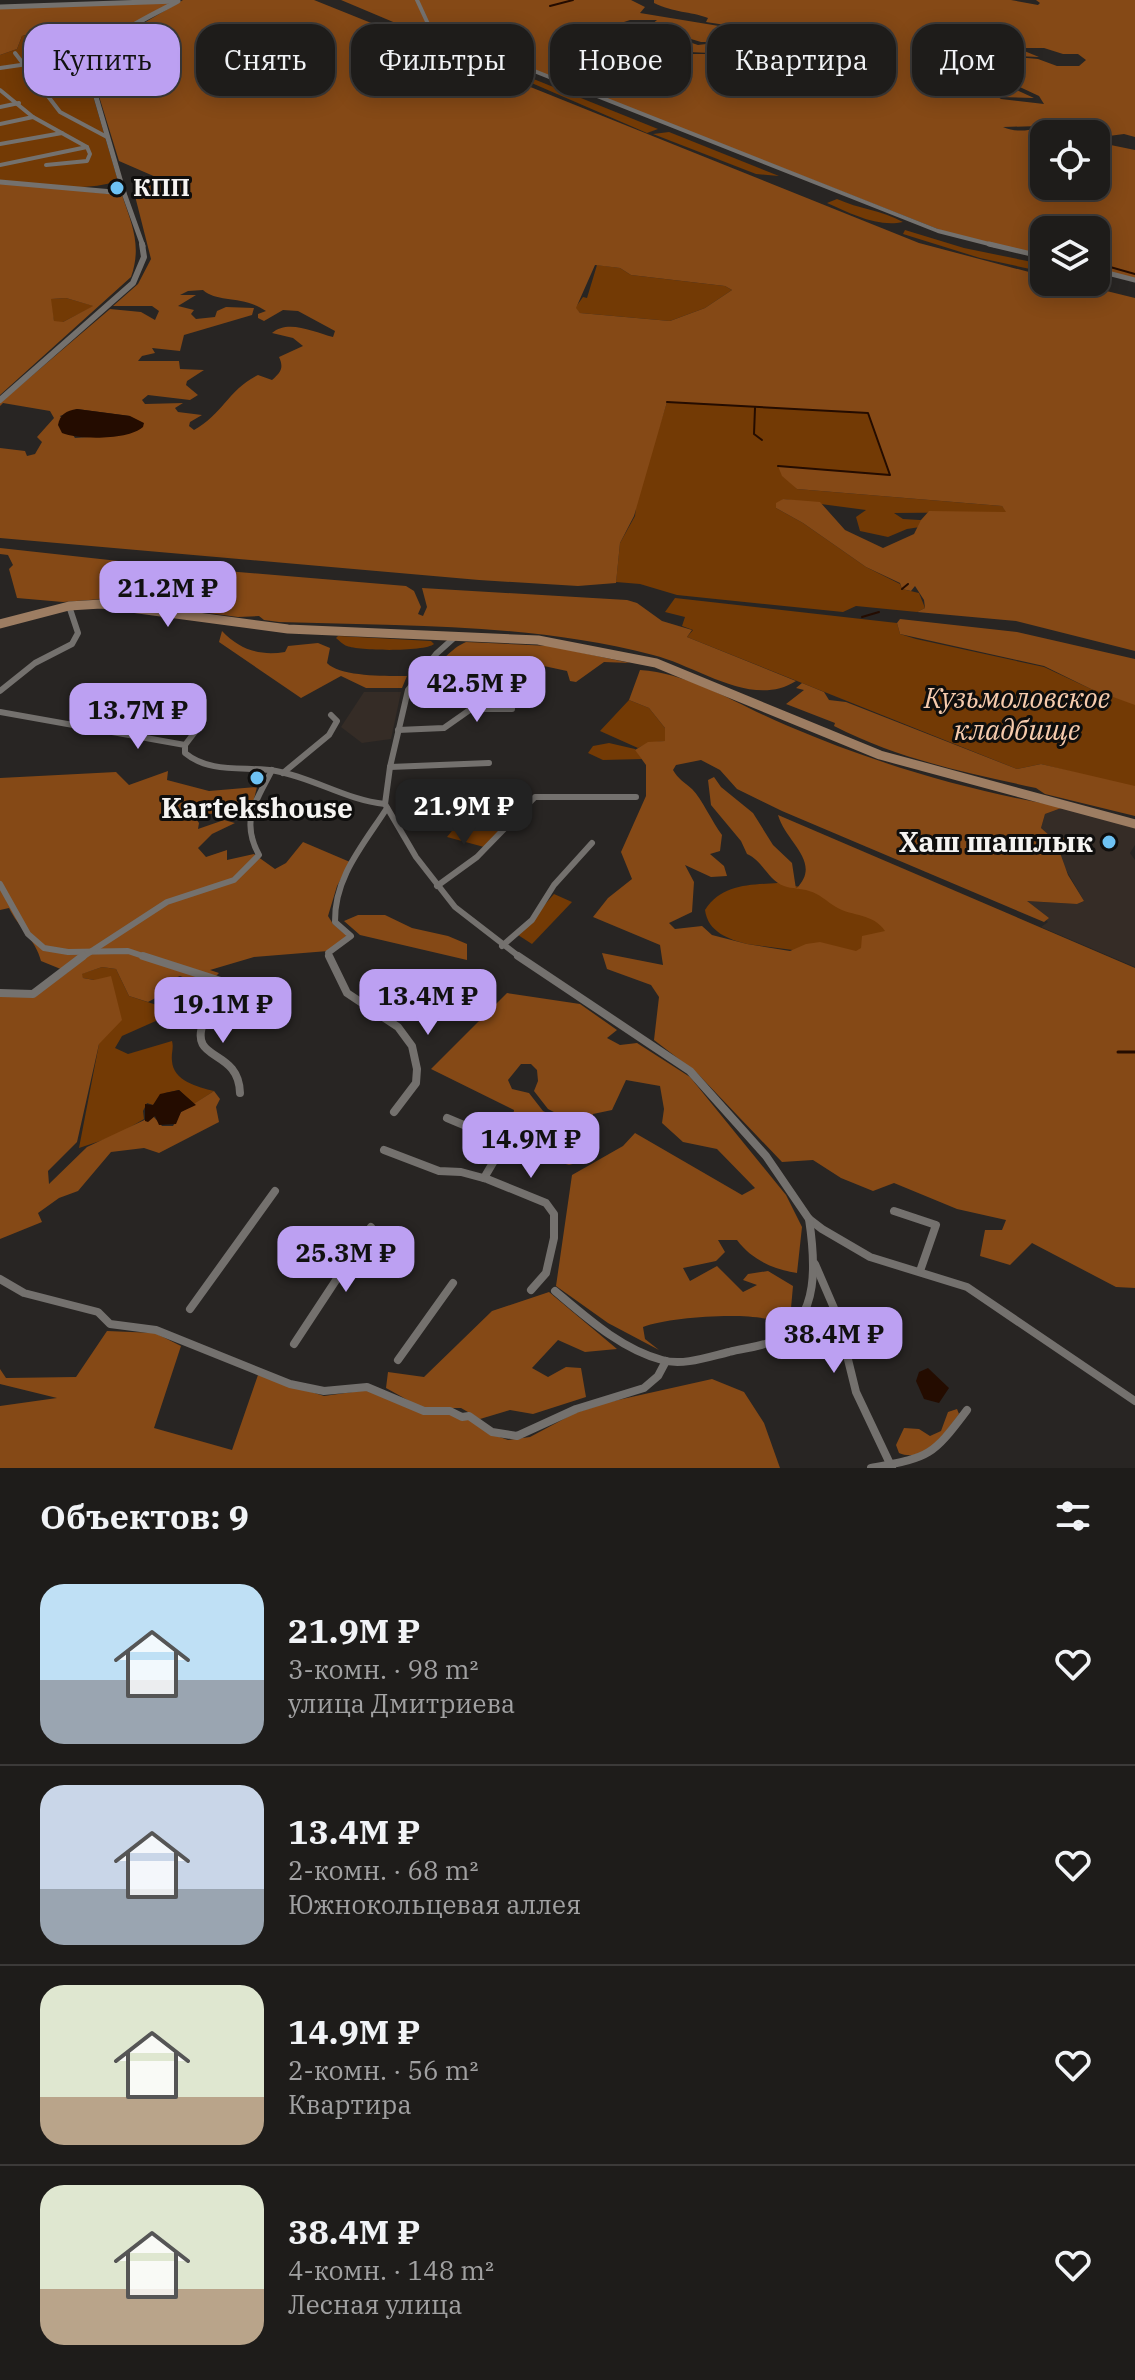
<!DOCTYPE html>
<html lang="ru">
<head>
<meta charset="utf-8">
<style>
	:root { --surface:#1e1c1a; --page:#2b2927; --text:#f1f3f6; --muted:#a1a1a2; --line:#3c3a39; --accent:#bca0f2 }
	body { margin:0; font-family:"IBM Plex Serif",serif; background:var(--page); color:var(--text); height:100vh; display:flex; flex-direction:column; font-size:30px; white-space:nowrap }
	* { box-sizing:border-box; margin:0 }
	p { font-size:26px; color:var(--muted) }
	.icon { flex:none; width:44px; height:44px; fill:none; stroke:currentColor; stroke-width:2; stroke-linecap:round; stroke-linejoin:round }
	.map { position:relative; height:1468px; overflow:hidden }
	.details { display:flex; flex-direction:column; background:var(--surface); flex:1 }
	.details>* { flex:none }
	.top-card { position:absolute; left:24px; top:24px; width:1088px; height:72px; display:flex; gap:16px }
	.buttons { position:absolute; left:1030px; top:120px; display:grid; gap:16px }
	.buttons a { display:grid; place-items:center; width:80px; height:80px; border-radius:16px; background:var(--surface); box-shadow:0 4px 20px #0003,0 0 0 2px var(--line); font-size:40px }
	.price { position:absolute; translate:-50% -68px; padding:0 18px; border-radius:16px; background:var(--accent); color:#111; font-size:26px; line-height:52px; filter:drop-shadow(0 2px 4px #0008) }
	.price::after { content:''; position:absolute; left:50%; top:48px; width:24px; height:18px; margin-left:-12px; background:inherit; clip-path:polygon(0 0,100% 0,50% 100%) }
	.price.current { background:#222; color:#fff }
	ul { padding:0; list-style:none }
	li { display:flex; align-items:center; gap:24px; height:200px; padding:0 40px }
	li+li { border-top:2px solid var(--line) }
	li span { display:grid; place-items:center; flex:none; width:224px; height:160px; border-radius:24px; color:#555 }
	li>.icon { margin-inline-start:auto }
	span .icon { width:96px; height:96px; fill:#fffc; stroke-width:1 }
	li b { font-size:34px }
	h2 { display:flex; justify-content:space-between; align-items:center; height:96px; padding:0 40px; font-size:34px }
	.tag { padding:0 28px; border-radius:24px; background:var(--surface); box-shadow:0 4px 20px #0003,0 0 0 2px var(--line); font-size:28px; line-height:72px }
	.tag.current { background:var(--accent); color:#111 }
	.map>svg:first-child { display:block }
	.built { fill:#352c26 }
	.green { fill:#733a05 }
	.forest { fill:#854916; fill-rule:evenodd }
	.water { fill:#240c00 }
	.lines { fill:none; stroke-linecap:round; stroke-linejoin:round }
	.stream-far1 { stroke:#240c00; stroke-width:2 }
	.stream { stroke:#240c00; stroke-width:3 }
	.minor-far3 { stroke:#74716e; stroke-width:4 }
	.minor-far2 { stroke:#74716e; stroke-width:5 }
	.minor-far1 { stroke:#74716e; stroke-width:6 }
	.minor { stroke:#74716e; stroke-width:8 }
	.tertiary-far1 { stroke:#74716e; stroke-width:5 }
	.tertiary { stroke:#74716e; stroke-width:6 }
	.secondary { stroke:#9d7d62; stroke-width:9 }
	.poi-dot { fill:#6ec2f3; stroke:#0f0e0d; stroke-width:3 }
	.labels { text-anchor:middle; stroke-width:6; stroke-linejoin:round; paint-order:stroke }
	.far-poi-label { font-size:24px; font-weight:bold; fill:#f5f3f1; stroke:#0f0e0d; text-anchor:start }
	.park-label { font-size:28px; font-style:italic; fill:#f6cbad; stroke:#0f0e0d }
	.poi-label { font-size:28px; font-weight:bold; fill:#f5f3f1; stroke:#0f0e0d }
</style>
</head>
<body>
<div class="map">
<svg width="1135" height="1468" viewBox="0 0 1135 1468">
	<rect width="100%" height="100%" fill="#282523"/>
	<g class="built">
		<path d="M364 692H401L391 739 362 743 341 727Z"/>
		<path d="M1064 807 1135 828V845L1130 853 1135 860V967L1041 927 1048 922 1026 901 1077 904 1084 901 1061 861 1059 849 1066 846V841L1050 836 1041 828 1045 814Z"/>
	</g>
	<g class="green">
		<path d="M65 26 83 32 94 50 86 65V72L118 181C82 193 37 184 0 180V55L17 49 22 36Z"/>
		<path d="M449 45 658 129 647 133 446 46Z"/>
		<path d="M669 132 779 176 756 174 653 134Z"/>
		<path d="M837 199C859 209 881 210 903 222 878 228 850 213 827 203Z"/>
		<path d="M905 230 964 248 1042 264 1044 272 980 258 903 234Z"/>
		<path d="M597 265 620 268 631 275 725 286 732 290 705 308 670 321 580 313 575 308 583 297 587 298Z"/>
		<path d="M66 298 94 306 63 322H54L50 299Z"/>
		<path d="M667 402 868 413 890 475 779 466 797 489 1002 506 1007 512 894 513 903 519 953 522 907 529 888 537 860 531 856 517 866 510 783 499 776 508 803 523 866 567 900 584 902 589 919 593 925 608 917 612 856 606 843 612 677 595 640 584 616 582 620 543 635 516 637 497Z"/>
		<path d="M675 598 897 623 900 634 916 639 1044 667 1091 689 1135 704V788L1041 764 1017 769 687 637 693 630 682 626 685 617 665 612Z"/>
		<path d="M338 636 431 641 434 644C425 652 359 651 347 646 343 645 339 640 336 638Z"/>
		<path d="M629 700 649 708 665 728V741L648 743 638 748 600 731Z"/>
		<path d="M609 743 635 749 642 759 603 760 588 753 593 746Z"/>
		<path d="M464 816 500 828 501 829 484 847 447 837Z"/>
		<path d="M778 883 806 888 876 919 939 969 747 944C728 939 708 932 705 910 722 884 749 885 778 883Z"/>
		<path d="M554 894 572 902 532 944 518 935Z"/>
		<path d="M102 967 116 969 129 996 166 1008 167 1016 122 1036 115 1048 128 1054 172 1041C174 1048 171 1053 172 1061 173 1081 198 1087 214 1091L194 1104 179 1090 165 1093 153 1105 147 1103 143 1111 144 1119 115 1136 79 1148 99 1044 94 980 83 978 81 974Z"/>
	</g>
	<g class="forest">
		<path d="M183 0H314L919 243 1044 276V282H1070L1135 298V651L1016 621 917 612 925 608 924 600 915 586 911 591 902 589 900 583 866 567 803 523 776 508V503L783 499 820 502 845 530 883 548 914 534 921 520 929 511 1006 512 1002 506 797 489 782 476 778 466 890 475 868 413 667 402 634 516 620 543 616 583 578 586 479 580 0 538V448L25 451 27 456 35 454 42 442 37 437 54 418 50 411 3 403 0 406V403L110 309 141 312 155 320 159 311 152 306H113L138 284 151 259 133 188 139 182 165 181 119 161 90 67 108 44ZM595 265 620 268 631 275 725 286 732 290 705 308 670 321 580 313 576 308ZM203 290C217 303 243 295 266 311L258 314V318L264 321 283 310 298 311 335 331 333 337C314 332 288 319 272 333L293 338 303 346 279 357C284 368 281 372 272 380L258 375C228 390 223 414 194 430L189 426 190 422 202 415 178 412 175 408 183 403 145 404 142 400 148 395 190 400 198 395 186 385 187 381 204 370 180 369 179 361H138L142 356 155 353 152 348 180 351 184 335 252 315 254 308 226 307 217 311 215 317 196 319 191 314 194 310 178 306 196 295H180L188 291ZM77 409 130 416 91 437 75 438 60 416Z"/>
		<path d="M341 0H416L428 26 438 34 424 35Z"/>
		<path d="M418 0H631L645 7 640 13 719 26 725 30 732 26 706 22 708 18C689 11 675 13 654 3V0H1011L1038 5 1040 3 1036 0H1135V137L1124 134 1101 137 1109 133 1097 127 1098 123 1059 119 1039 126 1003 127C1032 140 1053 112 1092 134H1044V186H1096V142L1135 150V279L1096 269V230H1044V256L948 233 439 33 430 26ZM630 20H657L651 25 677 29 659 27 618 39 640 37 661 30 701 42H723L698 45 659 32 635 44 689 52 731 54H667L645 49 624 52 612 46H589H605L601 29 614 28 604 31 609 35 631 31 634 27 621 23ZM1017 48H1044L1063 54H1078L1086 60 1079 66H1057L1038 59 994 55 1039 57ZM978 60 1018 61 1021 63 1018 66 986 70 1011 68 1002 75 1019 77 1007 81 1039 96 1044 104 1001 99 998 97 1034 98 992 79 985 77 977 84 958 86 976 76 950 69 948 66 976 68Z"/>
		<path d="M166 2 170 5 95 50C73 16 56 27 22 36L17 49 0 55V8Z"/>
		<path d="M0 183 122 195C132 225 142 246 131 277L0 395ZM66 298 93 306 63 322 54 321 51 299Z"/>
		<path d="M0 548 155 565 406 586 414 591 421 607 418 614 423 616 427 607 422 588 627 600 637 603 662 621 692 630 687 637 796 681C752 709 698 666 653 655 531 623 405 626 279 622L264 620 259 616 238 617 102 599 63 602 17 598 9 569 13 565 8 555 0 554Z"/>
		<path d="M900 619 1017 632 1135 659V705L1091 689 1044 666 900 634 897 623Z"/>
		<path d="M222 631C240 650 260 656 285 652L288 646 318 643 330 648 327 663C340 677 388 676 407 676L402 688H366L341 676 301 698 219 642Z"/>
		<path d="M466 642 550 646 630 663 604 662 576 682 570 681 567 671 516 660 451 689 416 688 428 668C444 663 449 649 466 642Z"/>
		<path d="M640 670C694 674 739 706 788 726 877 764 968 791 1064 807L1045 814 1041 828 1050 836 1064 838 1066 846 1059 850 1068 875 1084 901 1077 904 1027 901 1049 918 1044 922 782 811 737 789 720 770 701 760 676 765 673 770C678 779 684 782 692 789 702 799 712 822 722 835L720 851 710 854 724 866 727 876 711 877 685 865 694 882 692 912 669 923 675 929 702 926 712 935 747 944 790 951 806 944 820 942 856 951 861 948 862 936 885 931C873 913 853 917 836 907 826 901 820 894 809 891 801 888 792 889 784 886 768 880 763 861 747 854L741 841 711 805 708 780 714 777 721 787 753 813 773 845 792 863 796 889C823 862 786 843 778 815L1135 968V1288L1116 1287 1032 1243 1010 1265 980 1256 985 1230H1002L1006 1220 957 1209 894 1183 873 1191 841 1178 813 1160 782 1162 697 1073 654 1040 659 997 651 985 607 969 602 953 663 965 660 945 593 917 608 898 632 879 621 852 646 796V765L635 750 648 742 665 741V728L649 708 629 700Z"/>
		<path d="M802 683 824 692 829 700 846 702 1017 769 1041 764 1135 786V816L1045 794 1036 788C967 773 898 759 834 726L835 723 786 704 804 690 796 688Z"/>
		<path d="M168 771 167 780 209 791 257 787 253 803 240 804 231 811 194 816 199 823 198 829 224 820 235 823 212 834 198 848 206 857 227 850V860L254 854 275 869 286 863 303 842 350 862 337 886 328 916 333 924 347 936 328 951 254 957 210 970 219 973 206 986 180 976 160 984 163 994 148 1002 129 996 116 969 102 967 82 974 83 978 94 980 111 976 122 1020 99 1044 77 1142 48 1171 49 1184 87 1147 153 1116 162 1126H173L181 1112 214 1091 220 1099 216 1107 219 1122 159 1153 144 1148 111 1152 78 1191 59 1198 38 1213 42 1222 0 1239V996H34L68 972 41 961C36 940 18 927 9 908L0 910V778L116 772 129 785Z"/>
		<path d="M358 915H385L412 928 448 936 467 944V960L360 935 344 921Z"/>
		<path d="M507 993 580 1004 617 1030 607 1038 620 1045 637 1043 690 1077 786 1195 802 1227 797 1273C773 1269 752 1260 737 1240H718L725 1252 716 1261 683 1268 690 1281 717 1266 743 1292 757 1285 743 1280 748 1274 768 1271 793 1286 791 1308 771 1320C744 1312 670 1317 643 1327L645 1339 659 1350 608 1323 556 1286 572 1175 623 1146 635 1133 742 1195 755 1188 717 1149 683 1142 662 1123 664 1109 660 1086 626 1080 612 1110 593 1114 587 1129 548 1109 534 1091 538 1081 537 1070 531 1064H521L508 1080 512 1089 529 1093 543 1111 566 1122 595 1158 569 1165 508 1147 514 1110 431 1069Z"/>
		<path d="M549 1292 617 1349 585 1352 558 1340 532 1368 548 1377 566 1367 581 1368 586 1397 533 1414 510 1410 480 1419 461 1408H422L386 1388 388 1372 424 1377 492 1311Z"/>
		<path d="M107 1331 155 1333 181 1346 154 1428 232 1450 258 1375 324 1396 367 1390 392 1399 468 1418 491 1434 508 1440 530 1437 575 1413 609 1402 712 1379 744 1392 764 1423 780 1468H0V1406L57 1398 0 1384V1369L6 1378 76 1377Z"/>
		<path d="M957 1409 959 1414C946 1431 925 1464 899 1453L896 1445 904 1428 919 1429 930 1436 941 1431 948 1412Z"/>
	</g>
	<g class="water">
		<path d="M77 409 130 416 144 423 143 427C129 440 79 440 62 433L58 425C60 414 66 411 77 409Z"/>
		<path d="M179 1090 196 1105 181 1112 176 1124 159 1125 155 1116 148 1122 145 1121V1104L153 1105 160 1094Z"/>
		<path d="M928 1368 949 1388 939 1403 924 1399 916 1381 919 1372Z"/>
	</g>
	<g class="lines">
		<g class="stream-far1">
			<path d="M550 6 573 0"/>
			<path d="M808 41 815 29"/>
			<path d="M1096 263 1135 274"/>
			<path d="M667 402 868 413 890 475 778 466"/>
			<path d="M755 408 754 434 762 440"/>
			<path d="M902 589 908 584"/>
			<path d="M862 617 879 612"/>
		</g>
		<path class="stream" d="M1118 1052H1135"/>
		<g class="minor-far3">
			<path d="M417 0 429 26 438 33 938 231 997 246"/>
			<path d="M51 33 77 69 87 72"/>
			<path d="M15 53 60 112 107 137"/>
			<path d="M0 68 69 58"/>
			<path d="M0 90 33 117 87 147 0 165"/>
			<path d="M0 107 19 103"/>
			<path d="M0 124 33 117"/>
			<path d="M0 144 62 133"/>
			<path d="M46 165 87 161 90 154 87 147"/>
		</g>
		<g class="minor-far2">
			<path d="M989 244 1044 257"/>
			<path d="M1096 270 1135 280"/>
		</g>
		<g class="minor-far1">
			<path d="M455 637 436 654 408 690 390 767 385 804 416 857 455 907 521 958"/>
			<path d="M0 691 35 663 72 644 78 633 69 606"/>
			<path d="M124 708 141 700 204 701V720L185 745"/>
			<path d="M0 712 185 745V753C210 774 246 766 276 771 314 778 346 800 385 804"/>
			<path d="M398 730 444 728 471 709H512V683"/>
			<path d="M390 767 489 763"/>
			<path d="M283 773 329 735 337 721 331 715"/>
			<path d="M0 884 28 934 44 948 68 952 128 951 149 958"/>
			<path d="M437 886 477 857 535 797H636"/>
			<path d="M502 946 532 920 554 885 592 843"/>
			<path d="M81 958 167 902 234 880 259 855C240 820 256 802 272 770"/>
			<path d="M330 958 328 953 351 936 335 922C334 877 364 844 387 808"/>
		</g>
		<g class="minor">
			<path d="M143 956 230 984C222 996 209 1007 204 1021 187 1063 239 1047 240 1093"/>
			<path d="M329 956 347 993 398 1027 412 1046 417 1069 416 1083 394 1112"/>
			<path d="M518 956 690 1071 766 1156 809 1219 822 1229 870 1257 967 1287 1135 1401"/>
			<path d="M0 993 33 994 83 956"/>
			<path d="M447 1118 490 1136 494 1161 484 1178"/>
			<path d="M384 1150 439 1171 461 1172 487 1179 546 1203 554 1214V1238L546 1273 531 1290"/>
			<path d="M894 1211 936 1225 920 1271"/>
			<path d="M815 1264 837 1315 856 1392 892 1468"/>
			<path d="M0 1279 24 1293 98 1312 110 1324 156 1330 290 1384 324 1391 367 1387 424 1411H450L462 1417 469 1416 492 1432 517 1436 576 1409 644 1388 658 1376 666 1361"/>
			<path d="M555 1291C587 1318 621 1349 662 1360 683 1366 708 1357 729 1352 744 1348 761 1347 776 1340 821 1319 815 1259 809 1219"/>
			<path d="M190 1309 275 1191"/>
			<path d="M294 1344 371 1227"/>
			<path d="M398 1360 453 1283"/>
			<path d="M871 1468C929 1457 931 1458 967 1410"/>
		</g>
		<g class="tertiary-far1">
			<path d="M0 7 177 1"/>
			<path d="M0 182 124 193"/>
			<path d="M143 246 124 193 87 66C107 34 146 19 178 1"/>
		</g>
		<path class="tertiary" d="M0 400 133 283 144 257 142 244"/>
		<path class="secondary" d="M0 624 69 606 101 604 288 629 538 640 656 663 880 755 1135 824"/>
	</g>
	<g class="poi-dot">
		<circle cx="117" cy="188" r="8"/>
		<circle cx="257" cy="778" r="8"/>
		<circle cx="1109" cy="842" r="8"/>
	</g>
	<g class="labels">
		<g class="far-poi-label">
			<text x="133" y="196">КПП</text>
		</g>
		<g class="park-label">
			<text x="1017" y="708">Кузьмоловское<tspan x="1017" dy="32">кладбище</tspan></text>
		</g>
		<g class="poi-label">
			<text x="257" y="818">Kartekshouse</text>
			<text x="1093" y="852" text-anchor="end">Хаш шашлык</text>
		</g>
	</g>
</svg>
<div class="buttons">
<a><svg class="icon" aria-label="locate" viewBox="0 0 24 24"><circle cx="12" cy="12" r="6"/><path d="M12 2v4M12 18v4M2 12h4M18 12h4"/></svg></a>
<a><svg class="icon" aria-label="layers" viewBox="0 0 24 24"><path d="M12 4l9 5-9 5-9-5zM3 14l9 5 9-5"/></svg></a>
</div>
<b class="price" style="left:168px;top:629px">21.2M ₽</b>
<b class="price" style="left:477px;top:724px">42.5M ₽</b>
<b class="price" style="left:138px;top:751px">13.7M ₽</b>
<b class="price current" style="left:464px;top:847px">21.9M ₽</b>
<b class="price" style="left:428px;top:1037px">13.4M ₽</b>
<b class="price" style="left:223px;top:1045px">19.1M ₽</b>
<b class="price" style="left:531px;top:1180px">14.9M ₽</b>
<b class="price" style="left:346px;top:1294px">25.3M ₽</b>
<b class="price" style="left:834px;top:1375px">38.4M ₽</b>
<div class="top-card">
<a class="tag current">Купить</a>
<a class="tag">Снять</a>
<a class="tag">Фильтры</a>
<a class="tag">Новое</a>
<a class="tag">Квартира</a>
<a class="tag">Дом</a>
</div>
</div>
<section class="details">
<h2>Объектов: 9<svg class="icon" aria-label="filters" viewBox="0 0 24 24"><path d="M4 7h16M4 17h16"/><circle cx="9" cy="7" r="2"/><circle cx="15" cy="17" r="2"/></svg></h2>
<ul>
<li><span style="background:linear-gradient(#bfe0f5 60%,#9aa5b1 0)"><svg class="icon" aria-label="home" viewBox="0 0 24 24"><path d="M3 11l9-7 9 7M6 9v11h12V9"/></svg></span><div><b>21.9M ₽</b><p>3-комн. · 98 m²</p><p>улица Дмитриева</p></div><svg class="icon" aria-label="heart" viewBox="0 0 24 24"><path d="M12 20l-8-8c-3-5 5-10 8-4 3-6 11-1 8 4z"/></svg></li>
<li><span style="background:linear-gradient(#c9d6e8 65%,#9aa5b1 0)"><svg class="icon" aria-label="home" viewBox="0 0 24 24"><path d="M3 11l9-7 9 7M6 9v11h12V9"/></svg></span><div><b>13.4M ₽</b><p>2-комн. · 68 m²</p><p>Южнокольцевая аллея</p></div><svg class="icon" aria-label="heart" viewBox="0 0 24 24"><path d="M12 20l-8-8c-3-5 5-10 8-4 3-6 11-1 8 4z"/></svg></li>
<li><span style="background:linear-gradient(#dfe7d0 70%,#b9a48a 0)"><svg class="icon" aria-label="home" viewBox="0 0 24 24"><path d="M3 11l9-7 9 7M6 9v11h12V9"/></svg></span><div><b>14.9M ₽</b><p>2-комн. · 56 m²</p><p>Квартира</p></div><svg class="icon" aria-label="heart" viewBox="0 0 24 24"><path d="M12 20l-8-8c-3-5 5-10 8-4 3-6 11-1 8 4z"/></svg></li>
<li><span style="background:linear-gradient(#dfe7d0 65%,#b9a48a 0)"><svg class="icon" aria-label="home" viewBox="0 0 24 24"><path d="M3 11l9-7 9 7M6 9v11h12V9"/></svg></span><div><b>38.4M ₽</b><p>4-комн. · 148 m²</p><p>Лесная улица</p></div><svg class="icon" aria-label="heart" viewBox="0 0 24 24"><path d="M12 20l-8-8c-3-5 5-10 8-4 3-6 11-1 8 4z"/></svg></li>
</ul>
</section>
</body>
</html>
